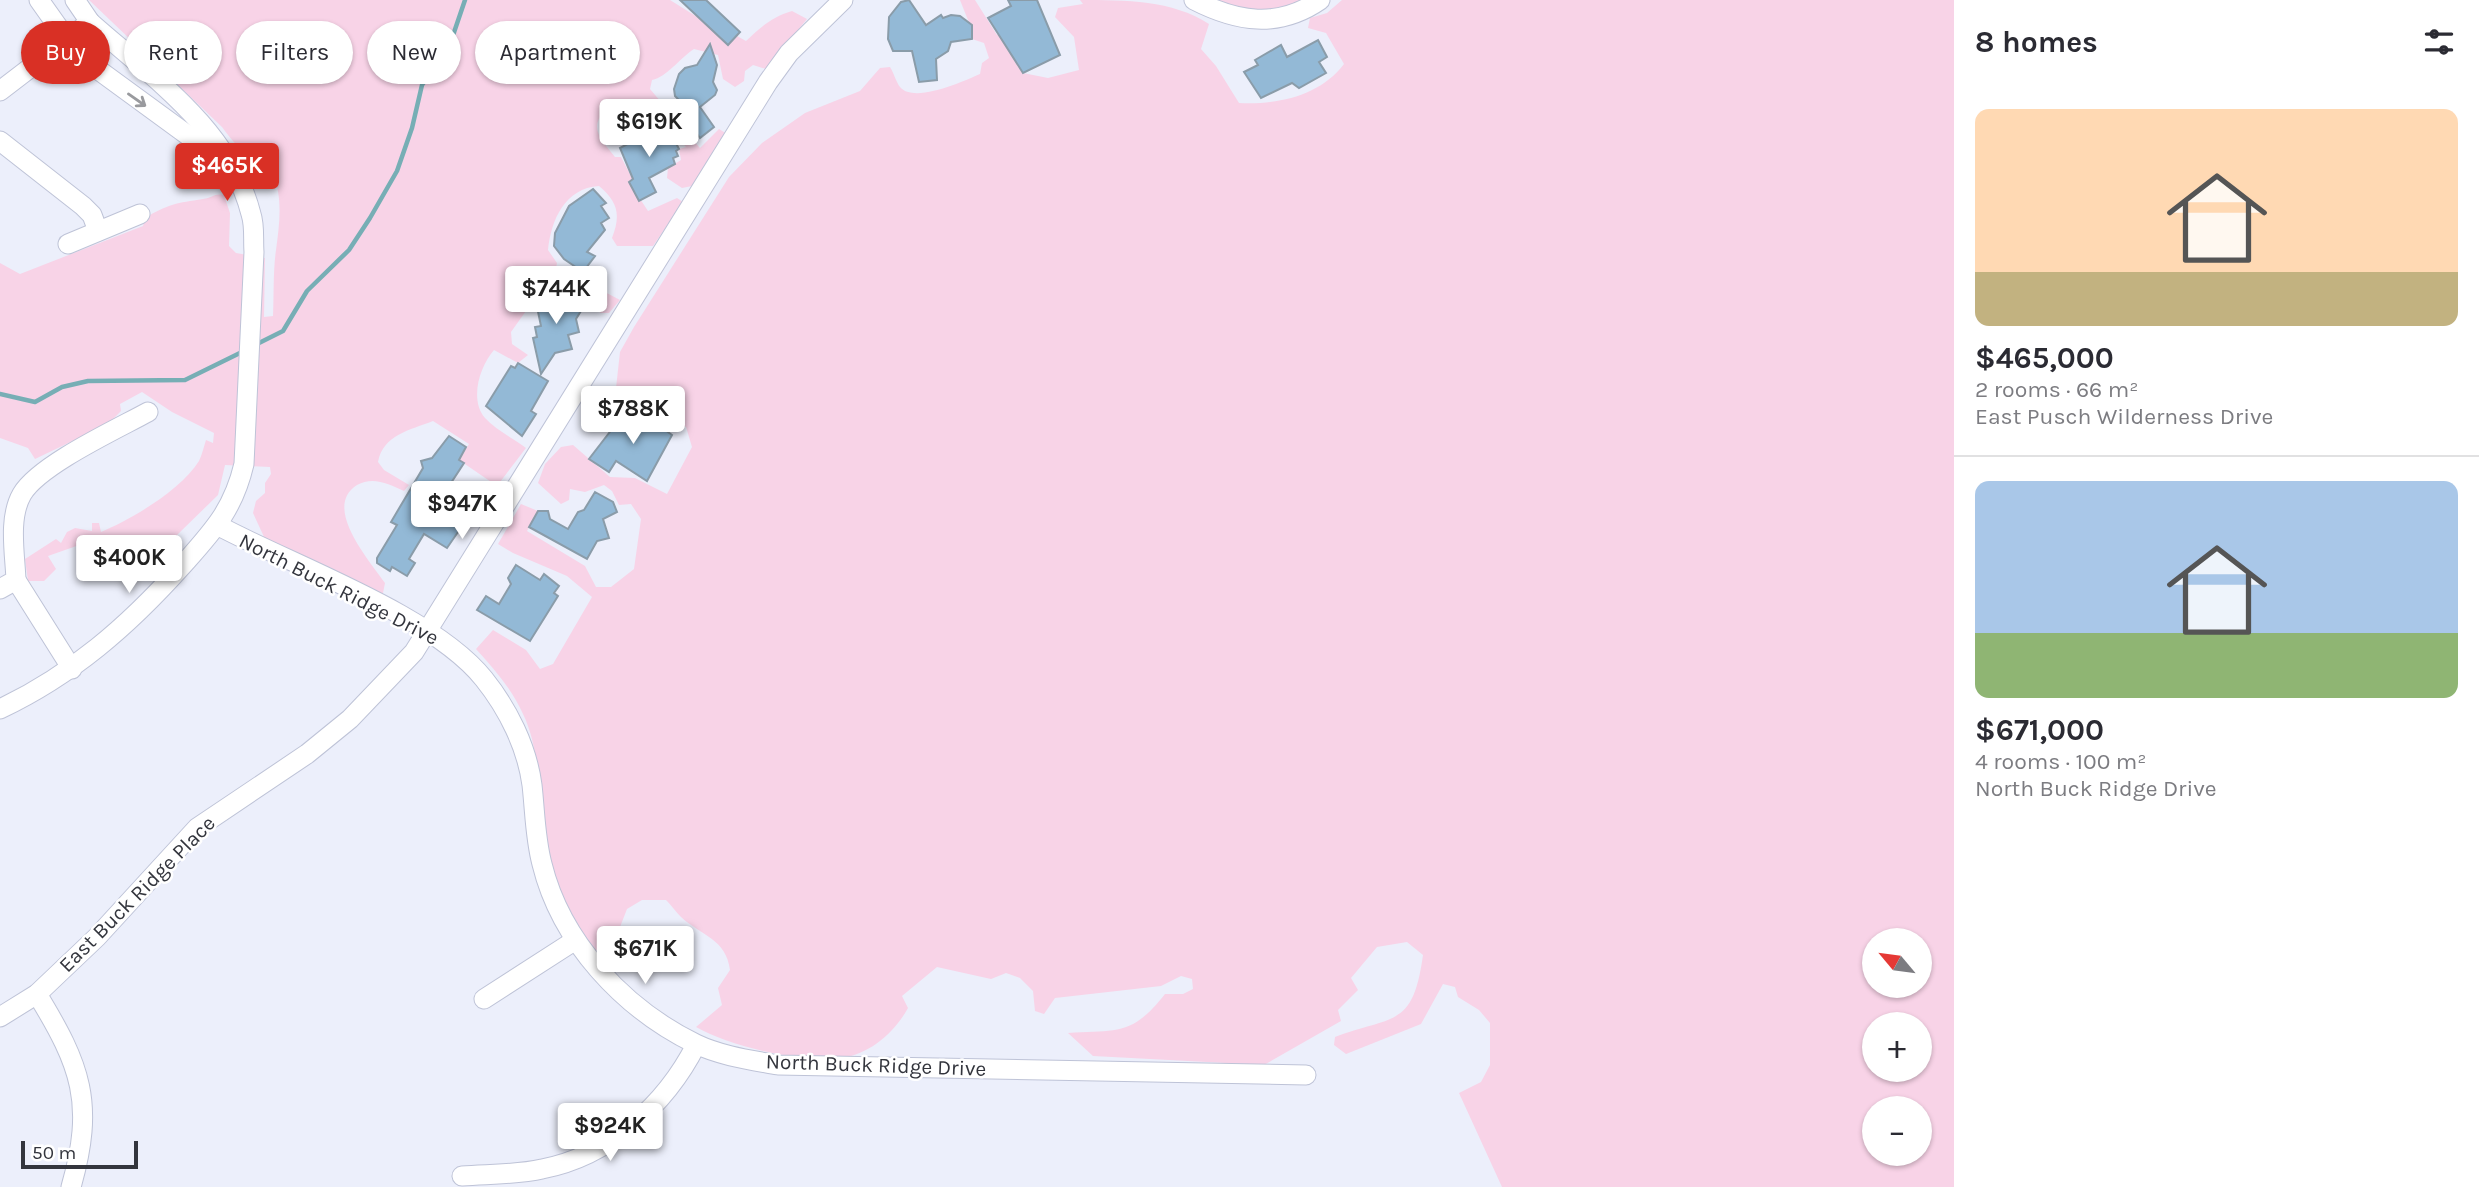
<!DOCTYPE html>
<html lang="en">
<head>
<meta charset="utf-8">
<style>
	:root { --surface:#fff; --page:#f2f2f3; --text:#2b2b33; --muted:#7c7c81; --line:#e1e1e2; --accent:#d93025 }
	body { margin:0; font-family:Karla,sans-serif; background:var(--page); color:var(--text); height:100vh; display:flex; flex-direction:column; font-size:26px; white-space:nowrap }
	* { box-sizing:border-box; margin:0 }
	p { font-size:23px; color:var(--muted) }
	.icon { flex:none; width:38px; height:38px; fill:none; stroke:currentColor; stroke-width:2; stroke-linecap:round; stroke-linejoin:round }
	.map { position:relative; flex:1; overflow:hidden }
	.sheet { display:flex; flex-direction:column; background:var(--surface); width:525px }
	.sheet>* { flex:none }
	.hud { position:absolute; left:21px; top:21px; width:665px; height:63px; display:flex; gap:14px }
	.needle { width:46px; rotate:299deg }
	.buttons { position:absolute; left:1862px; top:928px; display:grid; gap:14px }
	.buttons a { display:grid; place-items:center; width:70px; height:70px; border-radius:50%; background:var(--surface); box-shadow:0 2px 5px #0004; font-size:35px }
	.scale { position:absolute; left:21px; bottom:18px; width:117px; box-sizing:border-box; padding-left:7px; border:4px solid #33353d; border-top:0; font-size:19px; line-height:24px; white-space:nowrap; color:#33353d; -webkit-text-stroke:5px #fff; paint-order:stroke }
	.price { position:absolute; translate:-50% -60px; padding:0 16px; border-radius:7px; background:#fff; color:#222; font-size:23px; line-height:46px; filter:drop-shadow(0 2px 4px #0008) }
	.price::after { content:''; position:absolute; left:50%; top:42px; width:21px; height:16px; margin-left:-10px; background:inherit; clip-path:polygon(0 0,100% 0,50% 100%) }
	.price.on { background:var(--accent); color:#fff }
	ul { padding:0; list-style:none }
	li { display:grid; align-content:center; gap:14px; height:371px; padding:0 21px }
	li+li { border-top:2px solid var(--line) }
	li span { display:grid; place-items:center; height:217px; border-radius:14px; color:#555 }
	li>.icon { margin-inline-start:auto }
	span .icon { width:126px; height:126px; fill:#fffc; stroke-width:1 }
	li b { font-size:30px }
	h2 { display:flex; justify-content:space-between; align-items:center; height:84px; padding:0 21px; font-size:30px }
	.chip { padding:0 24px; border-radius:32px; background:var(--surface); box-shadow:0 2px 5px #0004; font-size:24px; line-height:63px }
	.chip.on { background:var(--accent); color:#fff }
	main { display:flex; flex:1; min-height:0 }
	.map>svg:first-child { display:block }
	.green { fill:#f8d3e7; fill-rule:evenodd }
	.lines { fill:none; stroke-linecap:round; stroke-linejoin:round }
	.stream { stroke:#77aeb5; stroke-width:4.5 }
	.building { fill:#93b9d6; stroke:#8a9ca9; stroke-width:2 }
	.minor-casing { stroke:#bec3d7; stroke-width:21 }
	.minor { stroke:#fff; stroke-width:19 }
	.oneway { stroke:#999a9e }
	.labels { text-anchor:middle; stroke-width:5; stroke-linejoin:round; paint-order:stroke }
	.street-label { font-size:21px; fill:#33353d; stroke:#fff }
</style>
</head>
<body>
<main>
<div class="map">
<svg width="1954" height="1187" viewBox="0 0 1954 1187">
	<rect width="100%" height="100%" fill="#eceffb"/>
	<g class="green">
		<path d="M89 0H670L702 20 728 45 737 36 746 41C761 27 772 17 792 11L807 19 766 69 753 65 745 71 744 81 735 87 723 79 718 55 694 49C680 58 667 77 652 80L650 89 700 148 719 129 727 134 692 186 682 188 667 178 668 168 681 160 679 149 686 147 656 113 616 108 610 115 600 117C591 132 605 144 615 157H621L633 180 629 182 648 211 677 198 683 202 653 246H617L612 238C621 215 618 202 599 186 565 188 551 220 548 250L557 263 555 274 589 292 603 291 620 300 609 313H601L548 280 511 332 512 344 528 355 518 363 494 350C480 366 469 399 485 418 496 430 514 439 526 448L497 486 459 460 469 444 433 421C410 430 383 435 378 462L384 470 409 485 404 491C389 484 373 476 357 485 322 507 369 560 385 583L383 593 378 596 265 539 253 513 256 501 265 493V483L271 474 270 467 225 465 218 495 177 535 170 551 145 578 127 556 107 548 102 537 48 556 56 569 44 581H28L25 559 56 539 61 543 67 532 75 528 92 531V523H99L101 532C132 519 181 490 199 461 202 455 204 446 206 440L213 443 214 433 172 412 142 392 120 404 121 411 108 424 35 459 28 448 0 438V263L20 274 143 226 145 218C168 204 177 203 203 199 212 198 214 193 224 195L230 213 229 246 236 253 265 258 264 317 273 316C274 294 273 271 276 250 280 220 284 191 268 164 246 157 236 146 222 127Z"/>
		<path d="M960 0H975L997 35 1000 34 1023 73 1048 78 1079 70 1074 37 1055 17 1058 8 1083 4 1080 0C1126 0 1172 0 1209 24L1201 49 1216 66 1239 103C1277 105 1320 96 1344 64L1326 33 1308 28 1310 18 1327 13 1342 0H1954V1187H1502L1459 1093 1481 1082 1490 1065V1023L1479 1010 1458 997 1455 987 1443 984 1421 1024 1346 1054 1334 1045 1335 1037C1394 1015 1413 1028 1423 955L1407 942 1377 947 1351 978 1358 990 1338 1010 1341 1021 1264 1065 1093 1056 1068 1033C1118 1030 1132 1036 1165 994H1183L1193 989 1192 979 1181 976 1161 986 1055 998 1044 1014 1035 1011 1033 991 1020 978 1006 973 991 979 937 967 902 996 908 1008C895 1032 870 1054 842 1058 802 1063 731 1047 696 1027L722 1005 718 988 730 970C726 939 702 936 681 917 676 912 671 905 666 900H642L627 909 620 927 596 951C569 917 550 874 544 830 538 792 540 749 523 714 512 689 494 669 476 649L493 630 526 650 540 669 553 664 592 597 567 576 513 553 498 544 521 504 538 511 527 531 585 566 596 587H611L634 569 641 519 631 504 619 505 612 491 604 485 585 492 570 489 569 500 561 504 538 483 545 464 561 447 573 445 610 477 635 478 667 494 692 447 686 427 646 403 630 401 616 388 620 352 634 327 729 177 762 143 805 113 860 91 880 68 890 67C894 73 896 82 900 87 914 104 964 81 980 74L982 63 989 58 984 43 972 39V30ZM1874 940H1920V985H1874ZM1874 1024H1920V1069H1874ZM1874 1108H1920V1153H1874Z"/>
		<path d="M1215 0H1301C1271 15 1245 10 1215 0Z"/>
	</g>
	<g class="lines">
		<g class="stream">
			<path d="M255 345 283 331 307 291 349 250 370 218 397 171 412 128 422 85 448 50 465 0"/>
			<path d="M0 394 35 402 62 387 88 381 185 380 244 351"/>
		</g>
	</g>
	<g class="building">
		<path d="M680 0H706L740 32 728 45Z"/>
		<path d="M909 0 926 25 941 15 943 18 951 15 960 16 972 25V39L951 42 948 51 936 59 937 80 919 82 912 51H893L888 39 889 17 901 2Z"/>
		<path d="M1008 0H1037L1060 55 1023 73 988 18 1011 6Z"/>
		<path d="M1318 40 1327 57 1319 62 1326 73 1299 88 1292 83 1261 98 1244 72 1258 65 1255 60 1281 45 1287 57Z"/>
		<path d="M710 44 717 65 713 82 717 90 715 95 700 107 714 127 700 138 681 112 683 104 675 96 674 89 679 74 685 68 697 65Z"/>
		<path d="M657 128 660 133 668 128 679 149 676 151 678 156 673 158 675 164 649 178 656 192 639 201 629 182 633 179 620 148Z"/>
		<path d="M593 189 606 203 601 206 609 218 601 223 605 230 587 252 595 256 583 272 564 259 554 246 555 233 569 206Z"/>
		<path d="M567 291 586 303 576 319 579 332 568 335 572 349 555 353 541 374 533 338 537 337 535 327 541 326 537 307 544 294 561 301Z"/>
		<path d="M518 363 548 381 531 411 536 414 522 436 486 406 511 366 515 368Z"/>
		<path d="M626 411 647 424 650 419 672 435 647 481 616 461 609 472 589 459Z"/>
		<path d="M449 436 466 447 459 460 464 463 451 483 480 500 447 548 424 534 409 559 415 563 407 576 392 567 390 571 377 563V558L397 525 391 522 423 468 421 461 432 458Z"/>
		<path d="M595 492 613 502 617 512 603 519 609 538 597 541 587 559 529 527 538 511H548L550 519 568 529 578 512 584 510Z"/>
		<path d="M516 565 540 580 544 574 559 586 554 593 558 596 530 641 477 610 486 596 499 604 511 584 508 578Z"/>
	</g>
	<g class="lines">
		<g class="minor-casing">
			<g id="minor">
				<path d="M39 0 78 55 197 142 216 147"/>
				<path d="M1194 0C1237 22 1278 29 1320 0"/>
				<path d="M0 91 90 22"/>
				<path d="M0 141 83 206 92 215 98 231"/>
				<path d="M68 244 140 214"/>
				<path d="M219 526C294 566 433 615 484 679 508 709 527 747 532 785 535 811 535 838 542 864 561 942 624 1009 696 1044 721 1056 751 1060 778 1065L1306 1075"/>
				<path d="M16 580 72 669"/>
				<path d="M0 589 16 580C15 554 8 518 22 494 39 465 117 429 148 412"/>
				<path d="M0 709C72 675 128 626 181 567 212 532 233 511 244 464L254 252C253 239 255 226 251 214 230 130 152 77 90 22L75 0"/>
				<path d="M37 994C81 1066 95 1103 71 1187"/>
				<path d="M484 999 574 941"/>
				<path d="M0 1017 37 994 97 937 197 828 307 754 350 719 414 652 768 82 789 53 843 0"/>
				<path d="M462 1176C488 1174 516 1175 542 1169 610 1156 666 1104 696 1045"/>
			</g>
		</g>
		<use href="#minor" class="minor"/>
	</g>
	<defs><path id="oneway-shaft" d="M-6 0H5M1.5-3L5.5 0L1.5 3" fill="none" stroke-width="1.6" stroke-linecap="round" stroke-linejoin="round" transform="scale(1.75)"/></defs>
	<use class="oneway" href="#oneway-shaft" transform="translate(137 100) rotate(35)"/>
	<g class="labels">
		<g class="street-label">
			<text transform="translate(339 589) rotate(27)" y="7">North Buck Ridge Drive</text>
			<text transform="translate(137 894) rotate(-45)" y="7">East Buck Ridge Place</text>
			<text transform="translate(876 1065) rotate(2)" y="7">North Buck Ridge Drive</text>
		</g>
	</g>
</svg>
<div class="buttons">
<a><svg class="needle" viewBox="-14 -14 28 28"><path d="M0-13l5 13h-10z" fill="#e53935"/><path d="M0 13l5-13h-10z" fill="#7c7c81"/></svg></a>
<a>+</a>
<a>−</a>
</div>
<div class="scale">50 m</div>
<b class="price" style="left:649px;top:159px">$619K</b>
<b class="price on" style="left:227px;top:203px">$465K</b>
<b class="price" style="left:556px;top:326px">$744K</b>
<b class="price" style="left:633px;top:446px">$788K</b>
<b class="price" style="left:462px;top:541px">$947K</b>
<b class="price" style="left:129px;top:595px">$400K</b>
<b class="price" style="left:645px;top:986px">$671K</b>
<b class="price" style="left:610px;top:1163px">$924K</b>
<div class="hud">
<a class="chip on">Buy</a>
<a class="chip">Rent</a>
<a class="chip">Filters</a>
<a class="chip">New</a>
<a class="chip">Apartment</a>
</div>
</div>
<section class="sheet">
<h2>8 homes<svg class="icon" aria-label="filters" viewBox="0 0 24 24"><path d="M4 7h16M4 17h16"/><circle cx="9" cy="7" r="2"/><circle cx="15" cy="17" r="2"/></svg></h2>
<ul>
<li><span style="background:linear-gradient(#ffd9b3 75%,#c2b280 0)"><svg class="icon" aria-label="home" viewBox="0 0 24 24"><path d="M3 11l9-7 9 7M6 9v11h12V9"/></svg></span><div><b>$465,000</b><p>2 rooms · 66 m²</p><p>East Pusch Wilderness Drive</p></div></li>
<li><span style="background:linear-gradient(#a9c7e8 70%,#8fb573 0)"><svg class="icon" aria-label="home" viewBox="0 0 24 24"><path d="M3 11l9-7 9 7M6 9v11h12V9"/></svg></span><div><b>$671,000</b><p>4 rooms · 100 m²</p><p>North Buck Ridge Drive</p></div></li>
</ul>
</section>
</main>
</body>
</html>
